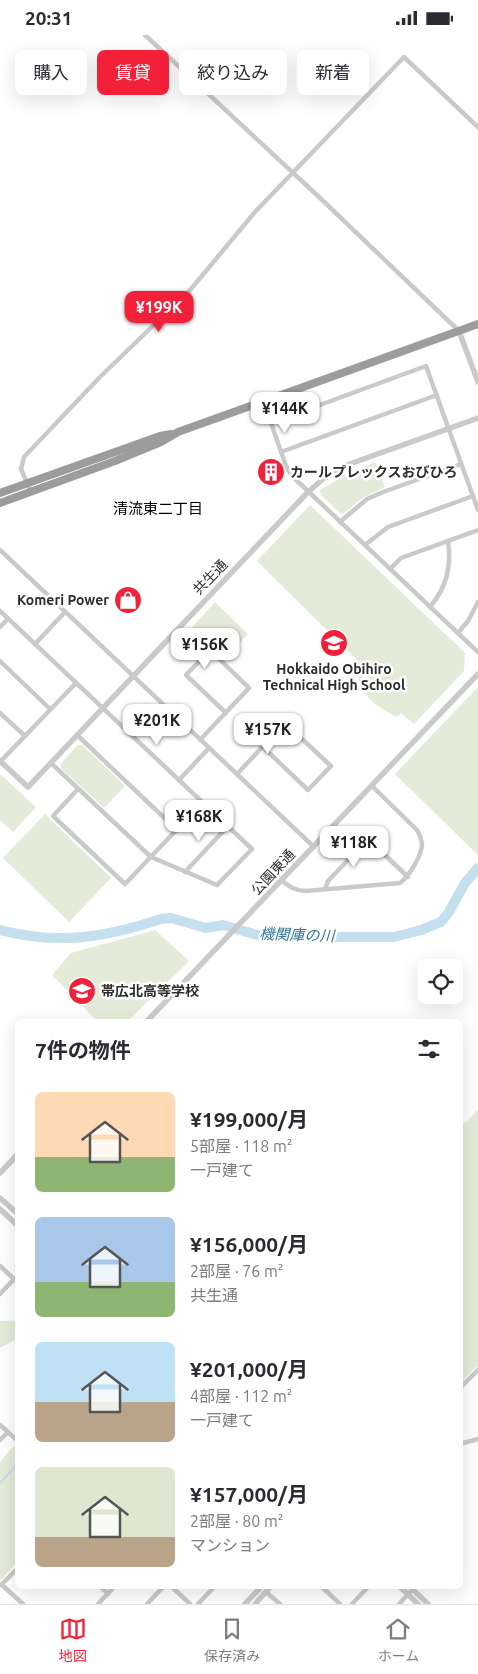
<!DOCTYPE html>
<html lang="ja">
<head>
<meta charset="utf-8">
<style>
	:root { --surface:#fff; --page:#f2f2f3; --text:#2b2b33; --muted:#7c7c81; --line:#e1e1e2; --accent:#f3203a }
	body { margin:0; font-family:Ubuntu,"Noto Sans JP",sans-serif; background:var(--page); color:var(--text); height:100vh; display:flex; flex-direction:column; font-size:19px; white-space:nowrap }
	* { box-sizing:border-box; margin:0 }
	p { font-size:16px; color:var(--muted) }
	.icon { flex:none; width:28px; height:28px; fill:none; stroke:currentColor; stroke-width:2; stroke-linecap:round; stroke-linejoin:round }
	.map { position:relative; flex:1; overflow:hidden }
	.panel { position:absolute; left:15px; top:984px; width:448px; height:570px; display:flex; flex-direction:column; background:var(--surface); border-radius:8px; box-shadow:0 5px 20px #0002 }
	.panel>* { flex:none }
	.banner { position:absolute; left:15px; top:15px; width:449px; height:45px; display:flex; gap:10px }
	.buttons { position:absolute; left:418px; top:924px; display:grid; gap:10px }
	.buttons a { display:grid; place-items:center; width:45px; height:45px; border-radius:8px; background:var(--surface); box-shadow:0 5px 20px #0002; font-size:25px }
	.price { position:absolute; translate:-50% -42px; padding:0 11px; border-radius:10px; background:#fff; color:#222; font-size:16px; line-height:32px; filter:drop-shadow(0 1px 2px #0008) }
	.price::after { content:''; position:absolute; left:50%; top:30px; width:15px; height:11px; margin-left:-8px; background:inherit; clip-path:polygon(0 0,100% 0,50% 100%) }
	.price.active { background:var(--accent); color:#fff }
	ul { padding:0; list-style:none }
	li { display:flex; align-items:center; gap:15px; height:125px; padding:0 20px }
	li span { display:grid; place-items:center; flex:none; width:140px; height:100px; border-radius:8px; color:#555 }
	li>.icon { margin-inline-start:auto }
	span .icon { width:60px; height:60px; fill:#fffc; stroke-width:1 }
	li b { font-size:21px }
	h2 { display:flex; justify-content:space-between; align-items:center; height:60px; padding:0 20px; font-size:21px }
	.pill { padding:0 18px; border-radius:8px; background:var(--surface); box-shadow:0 5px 20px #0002; font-size:18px; line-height:45px }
	.pill.active { background:var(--accent); color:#fff }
	.status { display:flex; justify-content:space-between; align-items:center; height:35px; padding:0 25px; background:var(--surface); direction:ltr }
	.status svg { height:14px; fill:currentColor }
	.dock { display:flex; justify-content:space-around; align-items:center; height:70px; border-top:1px solid var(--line); background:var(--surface); font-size:14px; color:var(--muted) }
	.dock a { display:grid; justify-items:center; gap:2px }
	.dock .active { color:var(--accent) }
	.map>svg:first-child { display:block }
	.green { fill:#e4ecd9 }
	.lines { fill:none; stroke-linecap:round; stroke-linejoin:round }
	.stream { stroke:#c4e0ee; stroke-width:2 }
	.river { stroke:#c4e0ee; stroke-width:10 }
	.minor { stroke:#cacaca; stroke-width:4.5 }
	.tertiary { stroke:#cacaca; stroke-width:5.5 }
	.trunk { stroke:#9c9c9c; stroke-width:8 }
	.labels { text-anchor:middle; stroke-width:5; stroke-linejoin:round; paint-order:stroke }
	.poi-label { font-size:14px; font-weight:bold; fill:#2d2d2d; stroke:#fff; text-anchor:start }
	.street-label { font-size:14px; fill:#2d2d2d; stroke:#fff }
	.neighbourhood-label { font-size:15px; fill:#000; stroke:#fff }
	.water-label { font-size:15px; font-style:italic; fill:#357596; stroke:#fff }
</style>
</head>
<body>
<div class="status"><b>20:31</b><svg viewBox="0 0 49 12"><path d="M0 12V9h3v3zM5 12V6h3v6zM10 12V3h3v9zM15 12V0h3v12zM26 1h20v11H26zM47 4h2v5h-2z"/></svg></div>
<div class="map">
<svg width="478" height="1569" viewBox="0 0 478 1569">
	<rect width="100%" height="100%" fill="#fff"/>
	<g class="green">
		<path d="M375 427 385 452 364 462 344 478H340L321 460 320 455 345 440Z"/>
		<path d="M310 470 465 618 464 636 414 689 401 678 397 682C370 669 356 656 356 624L257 526Z"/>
		<path d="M215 567 248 599 225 623 192 592Z"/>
		<path d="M478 652V820L395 739Z"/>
		<path d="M78 710H82L125 751 104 773 61 733V728Z"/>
		<path d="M0 739 36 772 13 797 0 785Z"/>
		<path d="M45 779 111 843 69 887 3 823Z"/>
		<path d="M155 895 189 926 128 986H97L52 940 71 918Z"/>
		<path d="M478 1074V1330L460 1349V1089L467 1087Z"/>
		<path d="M0 1286H12L17 1288 18 1303 0 1313Z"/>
		<path d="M14 1411 18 1413 17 1527 0 1546V1427Z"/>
	</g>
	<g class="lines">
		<path class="stream" d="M0 1448 18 1429"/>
		<path class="river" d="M0 895C60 910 103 903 161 884L171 883 206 893 223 890 265 902H394L421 895 441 887 449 877 465 848 478 833"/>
		<g class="minor">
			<path d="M145 0 319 162 459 296"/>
			<path d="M281 417 437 360"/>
			<path d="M31 457 21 434 24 422 99 343 191 254 255 177 404 22 478 92"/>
			<path d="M478 475 426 331 271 388 286 431 292 441 478 617"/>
			<path d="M340 487 367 464 383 457 461 429"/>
			<path d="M365 510 388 492 473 461"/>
			<path d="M0 515 314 812"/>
			<path d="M390 534 401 523 478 495"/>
			<path d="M430 572C447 552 452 531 448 506"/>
			<path d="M0 576 252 814 217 850 151 822 51 728"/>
			<path d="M0 592 8 584"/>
			<path d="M458 598 468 586 478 567"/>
			<path d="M35 609 65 577"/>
			<path d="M0 626 50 674"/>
			<path d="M0 678 25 701"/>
			<path d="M77 700 177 795"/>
			<path d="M200 705 249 653 210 615 186 640 226 678"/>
			<path d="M0 727 76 648"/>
			<path d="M237 739 285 688 331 731 308 755 263 712"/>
			<path d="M179 745 209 713"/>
			<path d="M78 754 53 781 125 849 202 768"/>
			<path d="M185 837 228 791"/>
			<path d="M282 846C290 852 296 856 306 856L400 848C410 840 420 823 422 811 422 805 420 800 417 795L372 751"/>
			<path d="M325 854 328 846 368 804 408 842"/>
			<path d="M0 1231 14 1244"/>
			<path d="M0 1259 18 1240"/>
			<path d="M460 1353 478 1335"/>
			<path d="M0 1390 18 1406"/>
			<path d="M0 1405 8 1397"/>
			<path d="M460 1409 478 1404"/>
			<path d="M1 1550 18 1533"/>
			<path d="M2 1550 23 1569"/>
			<path d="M100 1551 108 1559"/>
			<path d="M171 1551 190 1569"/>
			<path d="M321 1551 340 1569"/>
			<path d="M266 1557 280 1569"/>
			<path d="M98 1569 115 1551"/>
			<path d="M147 1569 164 1551"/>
			<path d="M198 1569 215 1551"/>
			<path d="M352 1569 369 1551"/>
			<path d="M399 1569 410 1557"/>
		</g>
		<g class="tertiary">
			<path d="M459 296 478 347"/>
			<path d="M0 726 28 752 308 457 323 444 344 431 478 383"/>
			<path d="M147 986 478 639"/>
			<path d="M0 1138 18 1119"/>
			<path d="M0 1163 18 1179"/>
			<path d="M0 1174 18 1191"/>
			<path d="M399 1551 418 1569"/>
			<path d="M409 1551 428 1569"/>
			<path d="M245 1569 262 1551"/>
			<path d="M255 1569 271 1551"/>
		</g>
		<g class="trunk">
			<path d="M0 458 160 401 171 399"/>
			<path d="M0 468 115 426 161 407 178 397 478 289"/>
		</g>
	</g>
	<defs>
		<g id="building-disc" transform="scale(1.4375)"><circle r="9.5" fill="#f3203a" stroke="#fff"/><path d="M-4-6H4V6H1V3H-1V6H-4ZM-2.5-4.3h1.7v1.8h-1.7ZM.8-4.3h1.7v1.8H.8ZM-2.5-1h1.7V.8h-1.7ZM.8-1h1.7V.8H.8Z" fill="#fff"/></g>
		<g id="shop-disc" transform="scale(1.4375)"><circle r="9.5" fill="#f3203a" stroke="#fff"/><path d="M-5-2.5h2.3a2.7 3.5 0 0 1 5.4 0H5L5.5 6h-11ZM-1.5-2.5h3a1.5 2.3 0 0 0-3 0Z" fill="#fff"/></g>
		<g id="school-disc" transform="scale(1.4375)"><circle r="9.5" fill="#f3203a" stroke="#fff"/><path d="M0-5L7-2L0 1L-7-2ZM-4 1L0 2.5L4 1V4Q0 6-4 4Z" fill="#fff"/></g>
	</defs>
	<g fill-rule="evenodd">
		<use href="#building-disc" x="271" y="437"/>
		<use href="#shop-disc" x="128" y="565"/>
		<use href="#school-disc" x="334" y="608"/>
		<use href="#school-disc" x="82" y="956"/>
	</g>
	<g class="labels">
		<g class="poi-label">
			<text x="290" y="442">カールプレックスおびひろ</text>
			<text x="109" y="570" text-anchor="end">Komeri Power</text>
			<text x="334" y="639" text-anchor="middle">Hokkaido Obihiro<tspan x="334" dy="16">Technical High School</tspan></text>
			<text x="101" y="961">帯広北高等学校</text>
		</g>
		<g class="street-label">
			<text transform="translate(210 542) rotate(-46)" y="5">共生通</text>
			<text transform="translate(273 837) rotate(-47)" y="5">公園東通</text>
		</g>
		<g class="neighbourhood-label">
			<text x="158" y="479">清流東二丁目</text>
		</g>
		<g class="water-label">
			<text transform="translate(297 900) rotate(2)" y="5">機関庫の川</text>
		</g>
	</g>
</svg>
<div class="buttons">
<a><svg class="icon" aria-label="locate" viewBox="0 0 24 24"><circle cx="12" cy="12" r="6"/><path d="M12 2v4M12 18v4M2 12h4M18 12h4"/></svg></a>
</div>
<b class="price active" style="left:159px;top:298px">¥199K</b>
<b class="price" style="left:285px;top:399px">¥144K</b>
<b class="price" style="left:205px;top:635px">¥156K</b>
<b class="price" style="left:157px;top:711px">¥201K</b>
<b class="price" style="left:268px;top:720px">¥157K</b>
<b class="price" style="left:199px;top:807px">¥168K</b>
<b class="price" style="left:354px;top:833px">¥118K</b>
<div class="banner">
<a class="pill">購入</a>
<a class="pill active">賃貸</a>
<a class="pill">絞り込み</a>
<a class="pill">新着</a>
</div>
<section class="panel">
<h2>7件の物件<svg class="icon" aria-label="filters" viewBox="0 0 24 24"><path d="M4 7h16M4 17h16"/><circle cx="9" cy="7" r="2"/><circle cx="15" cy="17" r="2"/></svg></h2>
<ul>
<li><span style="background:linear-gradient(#ffd9b3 65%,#8fb573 0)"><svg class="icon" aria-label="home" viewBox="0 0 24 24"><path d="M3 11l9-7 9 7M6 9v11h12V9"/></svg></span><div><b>¥199,000/月</b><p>5部屋 · 118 m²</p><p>一戸建て</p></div></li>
<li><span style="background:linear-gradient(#a9c7e8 65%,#8fb573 0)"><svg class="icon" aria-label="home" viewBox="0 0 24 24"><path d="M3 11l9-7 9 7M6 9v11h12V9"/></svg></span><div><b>¥156,000/月</b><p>2部屋 · 76 m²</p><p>共生通</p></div></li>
<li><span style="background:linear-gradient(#bfe0f5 60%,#b9a48a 0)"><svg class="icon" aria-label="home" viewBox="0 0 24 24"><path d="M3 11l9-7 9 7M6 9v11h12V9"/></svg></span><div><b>¥201,000/月</b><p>4部屋 · 112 m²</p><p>一戸建て</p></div></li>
<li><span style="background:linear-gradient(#dfe7d0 70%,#b9a48a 0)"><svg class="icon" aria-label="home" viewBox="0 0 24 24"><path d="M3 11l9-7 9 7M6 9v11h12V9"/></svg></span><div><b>¥157,000/月</b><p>2部屋 · 80 m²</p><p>マンション</p></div></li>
</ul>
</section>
</div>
<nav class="dock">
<a class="active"><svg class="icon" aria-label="map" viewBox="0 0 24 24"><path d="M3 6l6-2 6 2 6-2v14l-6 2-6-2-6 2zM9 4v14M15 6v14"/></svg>地図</a>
<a><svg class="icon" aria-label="saved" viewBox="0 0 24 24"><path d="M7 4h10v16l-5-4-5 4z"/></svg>保存済み</a>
<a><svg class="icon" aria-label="home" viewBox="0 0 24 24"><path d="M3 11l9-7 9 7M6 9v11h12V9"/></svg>ホーム</a>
</nav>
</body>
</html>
